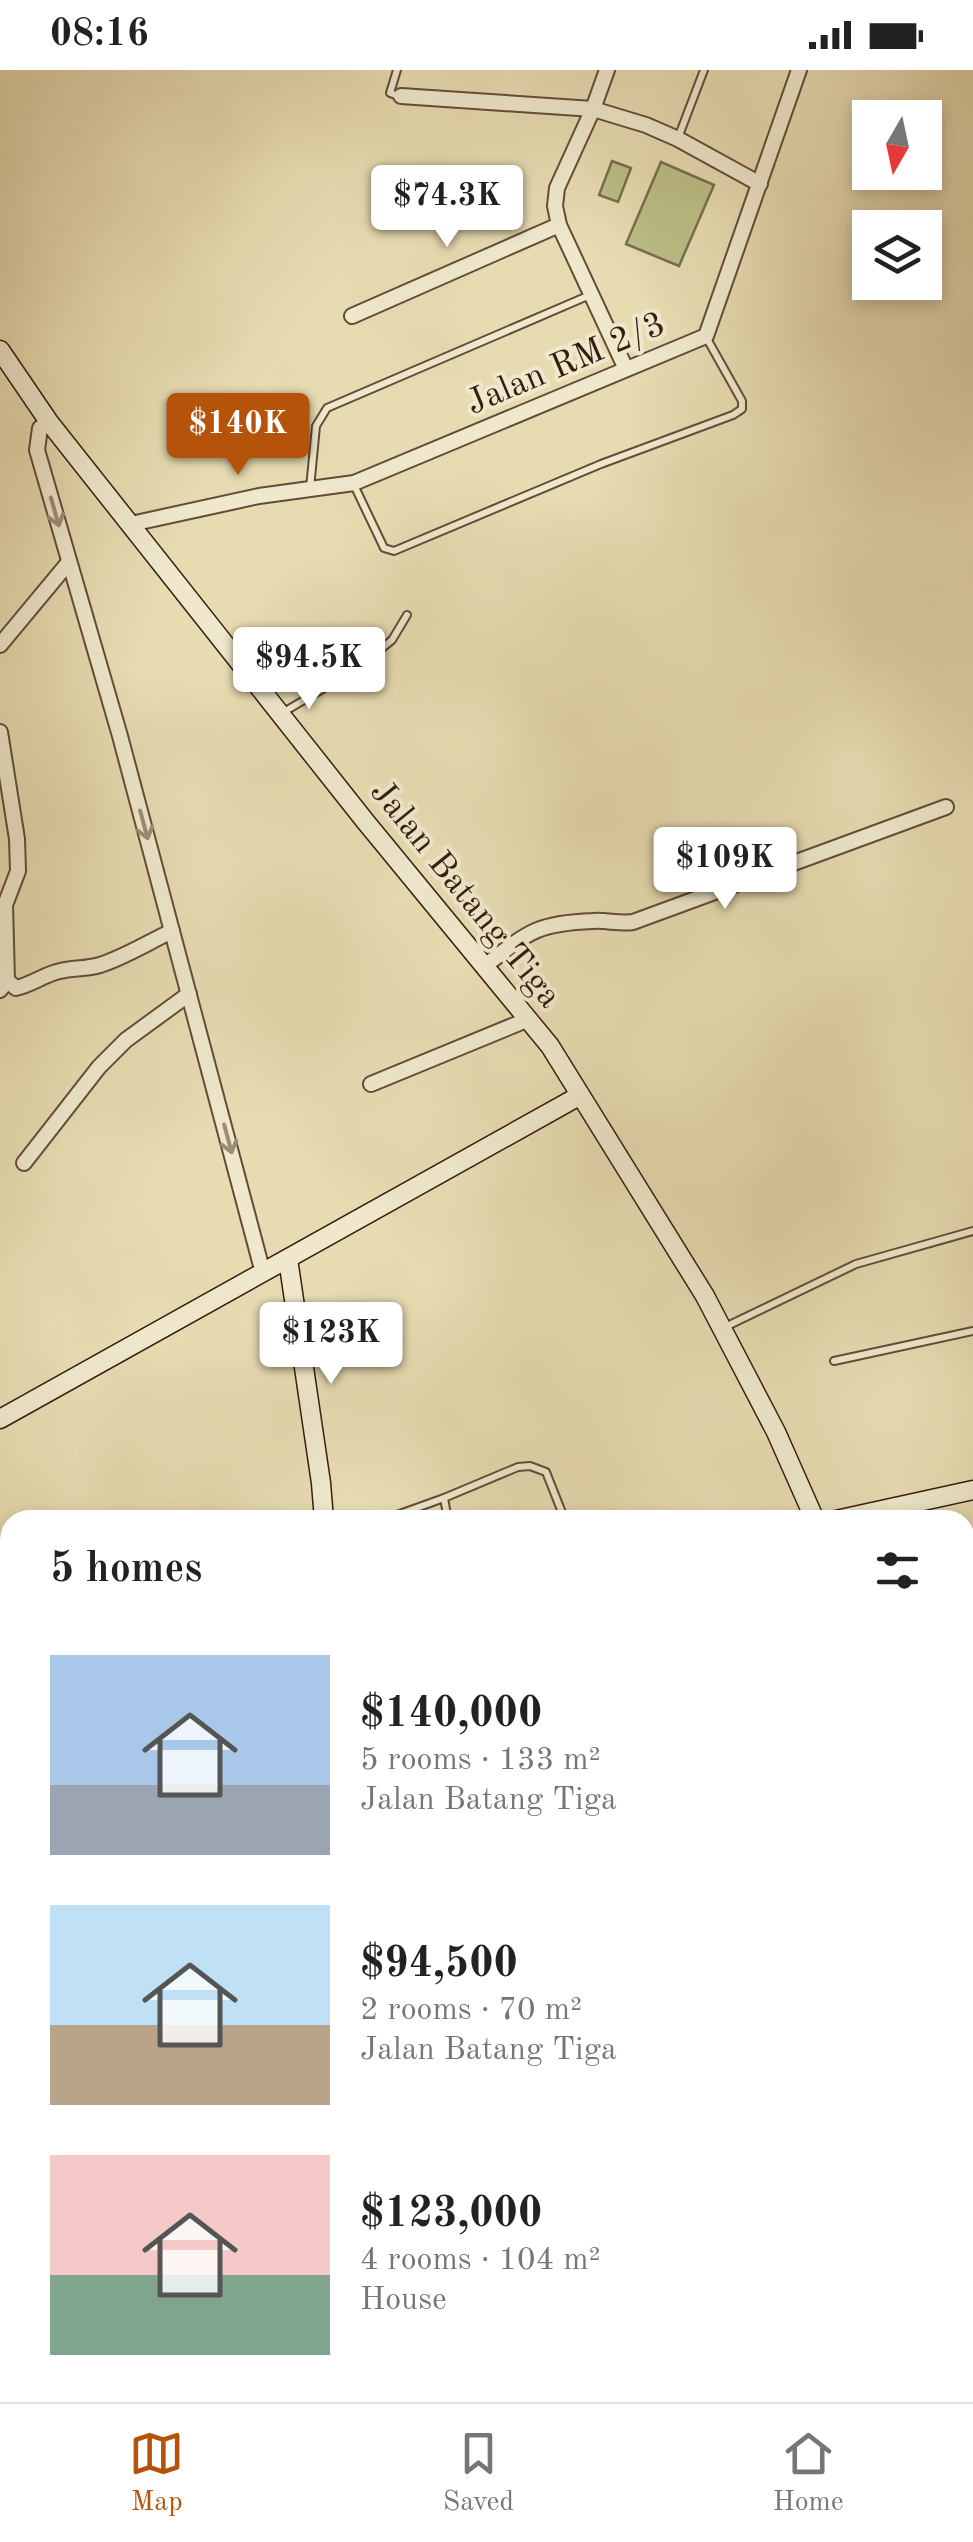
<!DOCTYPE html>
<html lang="en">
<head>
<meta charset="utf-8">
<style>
	:root { --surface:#fff; --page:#f2f2f2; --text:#222; --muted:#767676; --line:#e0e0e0; --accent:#b45309 }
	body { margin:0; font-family:"Old Standard TT",serif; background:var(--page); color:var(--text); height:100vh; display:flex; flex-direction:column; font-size:38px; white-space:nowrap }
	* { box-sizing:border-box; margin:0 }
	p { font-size:32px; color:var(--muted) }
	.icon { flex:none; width:55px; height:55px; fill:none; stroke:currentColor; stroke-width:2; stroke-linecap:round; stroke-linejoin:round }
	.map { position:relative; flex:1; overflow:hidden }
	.panel { position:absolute; left:0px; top:1440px; width:975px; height:892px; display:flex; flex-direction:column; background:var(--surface); border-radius:30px 30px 0 0; box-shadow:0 5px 15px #0003 }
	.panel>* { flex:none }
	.needle { width:65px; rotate:189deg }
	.buttons { position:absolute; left:852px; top:30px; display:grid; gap:20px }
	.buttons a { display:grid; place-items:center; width:90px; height:90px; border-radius:0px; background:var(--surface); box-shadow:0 5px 15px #0003; font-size:50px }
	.price { position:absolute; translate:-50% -85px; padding:0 22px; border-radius:10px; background:#fff; color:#222; font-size:32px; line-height:65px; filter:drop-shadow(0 2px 5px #0008) }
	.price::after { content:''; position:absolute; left:50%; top:60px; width:30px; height:22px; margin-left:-15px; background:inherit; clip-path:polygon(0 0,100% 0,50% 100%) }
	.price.current { background:var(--accent); color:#fff }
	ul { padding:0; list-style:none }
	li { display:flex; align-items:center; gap:30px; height:250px; padding:0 50px }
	li span { display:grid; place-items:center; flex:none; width:280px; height:200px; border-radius:0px; color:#555 }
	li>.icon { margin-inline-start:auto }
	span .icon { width:120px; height:120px; fill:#fffc; stroke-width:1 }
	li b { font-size:42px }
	h2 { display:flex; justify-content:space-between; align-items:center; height:120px; padding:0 50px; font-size:42px }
	.status { display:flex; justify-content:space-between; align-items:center; height:70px; padding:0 50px; background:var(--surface); direction:ltr }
	.status svg { height:28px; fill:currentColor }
	.menu { display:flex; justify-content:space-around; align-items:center; height:140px; border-top:2px solid var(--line); background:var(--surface); font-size:28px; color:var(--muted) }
	.menu a { display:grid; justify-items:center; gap:5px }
	.menu .current { color:var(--accent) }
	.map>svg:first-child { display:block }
	.park { fill:#bcbe87; stroke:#796e4c; stroke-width:2.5 }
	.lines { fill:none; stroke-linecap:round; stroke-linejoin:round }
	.lane-casing { stroke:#624c39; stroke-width:10 }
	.street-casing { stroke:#624c39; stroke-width:18 }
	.secondary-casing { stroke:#361d11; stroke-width:21 }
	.lane { stroke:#efe8cc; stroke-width:6 }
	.street { stroke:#efe8cc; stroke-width:14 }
	.secondary { stroke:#efe8cc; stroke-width:18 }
	.oneway { stroke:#9c8d78 }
	.labels { text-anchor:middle; stroke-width:8; stroke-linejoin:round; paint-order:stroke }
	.street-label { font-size:35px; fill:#361d11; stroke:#efe8cc }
</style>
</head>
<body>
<div class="status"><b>08:16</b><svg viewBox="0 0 49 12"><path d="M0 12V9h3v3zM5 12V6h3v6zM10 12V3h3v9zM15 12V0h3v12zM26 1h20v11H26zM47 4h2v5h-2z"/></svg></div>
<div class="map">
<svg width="973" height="2332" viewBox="0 0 973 2332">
	<rect width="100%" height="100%" fill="#e7dbb1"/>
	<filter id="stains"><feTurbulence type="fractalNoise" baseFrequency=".002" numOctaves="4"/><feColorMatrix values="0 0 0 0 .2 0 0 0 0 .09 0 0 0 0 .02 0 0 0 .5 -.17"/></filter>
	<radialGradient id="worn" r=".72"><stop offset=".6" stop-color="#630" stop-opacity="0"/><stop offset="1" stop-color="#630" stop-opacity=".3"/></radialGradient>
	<g class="park">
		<path d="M612 91 631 98 618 132 599 125Z"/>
		<path d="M661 92 714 115 679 196 626 174Z"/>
	</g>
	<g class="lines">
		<g class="lane-casing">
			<g id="lane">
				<path d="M397 0 390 23 399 26"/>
				<path d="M678 68 704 0"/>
				<path d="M354 415 384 478 394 481 601 394 733 345 742 339V331L706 267"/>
				<path d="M310 418 316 356 327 338 590 225"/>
				<path d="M282 643 355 600 392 570 407 545"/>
				<path d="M723 1258 856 1194 973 1161"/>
				<path d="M834 1291 973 1261"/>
				<path d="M444 1428 448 1450"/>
				<path d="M383 1450 444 1428 518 1397 530 1396 546 1402 565 1450"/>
				<path d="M0 2044 10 2041"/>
			</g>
		</g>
		<g class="street-casing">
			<g id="street">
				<path d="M607 0 593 39 557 118 555 136 559 155 626 299"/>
				<path d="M401 26 593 39 646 55 678 69 760 114"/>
				<path d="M352 246 559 155"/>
				<path d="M49 352 40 358 37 380 120 666 263 1203"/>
				<path d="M131 454 259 426 354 413 706 266 799 0"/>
				<path d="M0 575 69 492"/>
				<path d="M0 662 17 769 18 801 5 835 7 911 0 920"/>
				<path d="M485 896C528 862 537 853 593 851 607 850 619 854 633 852L946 737"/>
				<path d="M0 905 16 918C31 915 45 904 60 901 73 898 86 899 100 895 125 887 149 872 172 861"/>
				<path d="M371 1014 529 949"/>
				<path d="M24 1093 99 997 126 970 189 924"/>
				<path d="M965 1477 973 1475"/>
				<path d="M965 1549 973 1576"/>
				<path d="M0 1792 10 1812"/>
				<path d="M0 1933 10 1926"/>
				<path d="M0 2133 10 2125"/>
				<path d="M0 2165 10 2190"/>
				<path d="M965 2204 973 2200"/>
				<path d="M725 2322 729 2332"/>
				<path d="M180 2332 202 2322"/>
			</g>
		</g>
		<g class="secondary-casing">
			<g id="secondary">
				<path d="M0 280 49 352 365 751 550 976 705 1226 776 1362 815 1450"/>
				<path d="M288 1189 321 1413 324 1450"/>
				<path d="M0 1349 579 1026"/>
				<path d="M836 1450 973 1420"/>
				<path d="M965 1693 973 1704"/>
				<path d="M520 2322 521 2332"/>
			</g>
		</g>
		<use href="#lane" class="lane"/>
		<use href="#street" class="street"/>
		<use href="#secondary" class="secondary"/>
	</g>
	<defs><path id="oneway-shaft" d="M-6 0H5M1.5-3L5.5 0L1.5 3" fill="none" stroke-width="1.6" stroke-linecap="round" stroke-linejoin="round" transform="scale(2.5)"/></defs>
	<g class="oneway">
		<use href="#oneway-shaft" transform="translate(55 442) rotate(74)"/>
		<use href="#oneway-shaft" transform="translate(144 755) rotate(75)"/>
		<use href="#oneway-shaft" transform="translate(228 1069) rotate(75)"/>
	</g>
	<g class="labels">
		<g class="street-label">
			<text transform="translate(565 292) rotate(-23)" y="12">Jalan RM 2/3</text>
			<text transform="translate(467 823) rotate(51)" y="12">Jalan Batang Tiga</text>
		</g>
	</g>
	<rect width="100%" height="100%" filter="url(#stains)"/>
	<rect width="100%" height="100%" fill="url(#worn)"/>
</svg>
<div class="buttons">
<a><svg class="needle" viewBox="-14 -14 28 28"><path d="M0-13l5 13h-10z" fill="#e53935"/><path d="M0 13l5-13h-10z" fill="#767676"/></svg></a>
<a><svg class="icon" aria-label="layers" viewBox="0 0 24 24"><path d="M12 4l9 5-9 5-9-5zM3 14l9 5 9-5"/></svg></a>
</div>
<b class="price" style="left:447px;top:180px">$74.3K</b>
<b class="price current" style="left:238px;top:408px">$140K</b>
<b class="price" style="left:309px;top:642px">$94.5K</b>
<b class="price" style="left:725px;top:842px">$109K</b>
<b class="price" style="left:331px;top:1317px">$123K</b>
<section class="panel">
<h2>5 homes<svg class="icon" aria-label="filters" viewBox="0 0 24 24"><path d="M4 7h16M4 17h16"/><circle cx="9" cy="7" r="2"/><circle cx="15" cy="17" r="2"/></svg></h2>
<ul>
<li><span style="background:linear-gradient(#a9c7e8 65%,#9aa5b1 0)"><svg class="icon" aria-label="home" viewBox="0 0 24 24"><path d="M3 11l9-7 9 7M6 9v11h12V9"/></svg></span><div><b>$140,000</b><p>5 rooms · 133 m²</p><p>Jalan Batang Tiga</p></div></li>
<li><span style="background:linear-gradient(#bfe0f5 60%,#b9a48a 0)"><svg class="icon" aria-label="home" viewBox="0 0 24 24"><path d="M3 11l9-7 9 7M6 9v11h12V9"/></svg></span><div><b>$94,500</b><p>2 rooms · 70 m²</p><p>Jalan Batang Tiga</p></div></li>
<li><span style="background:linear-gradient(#f6c9c9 60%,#7fa58c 0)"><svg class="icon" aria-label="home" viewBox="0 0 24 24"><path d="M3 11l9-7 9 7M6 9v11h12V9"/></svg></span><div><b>$123,000</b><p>4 rooms · 104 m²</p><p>House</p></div></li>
</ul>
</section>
</div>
<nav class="menu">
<a class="current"><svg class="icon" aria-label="map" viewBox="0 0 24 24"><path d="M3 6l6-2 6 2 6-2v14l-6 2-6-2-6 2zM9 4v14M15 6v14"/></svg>Map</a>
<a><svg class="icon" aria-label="saved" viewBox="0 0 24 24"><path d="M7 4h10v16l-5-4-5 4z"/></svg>Saved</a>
<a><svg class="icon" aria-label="home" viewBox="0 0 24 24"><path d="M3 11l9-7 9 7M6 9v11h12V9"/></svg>Home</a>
</nav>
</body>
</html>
